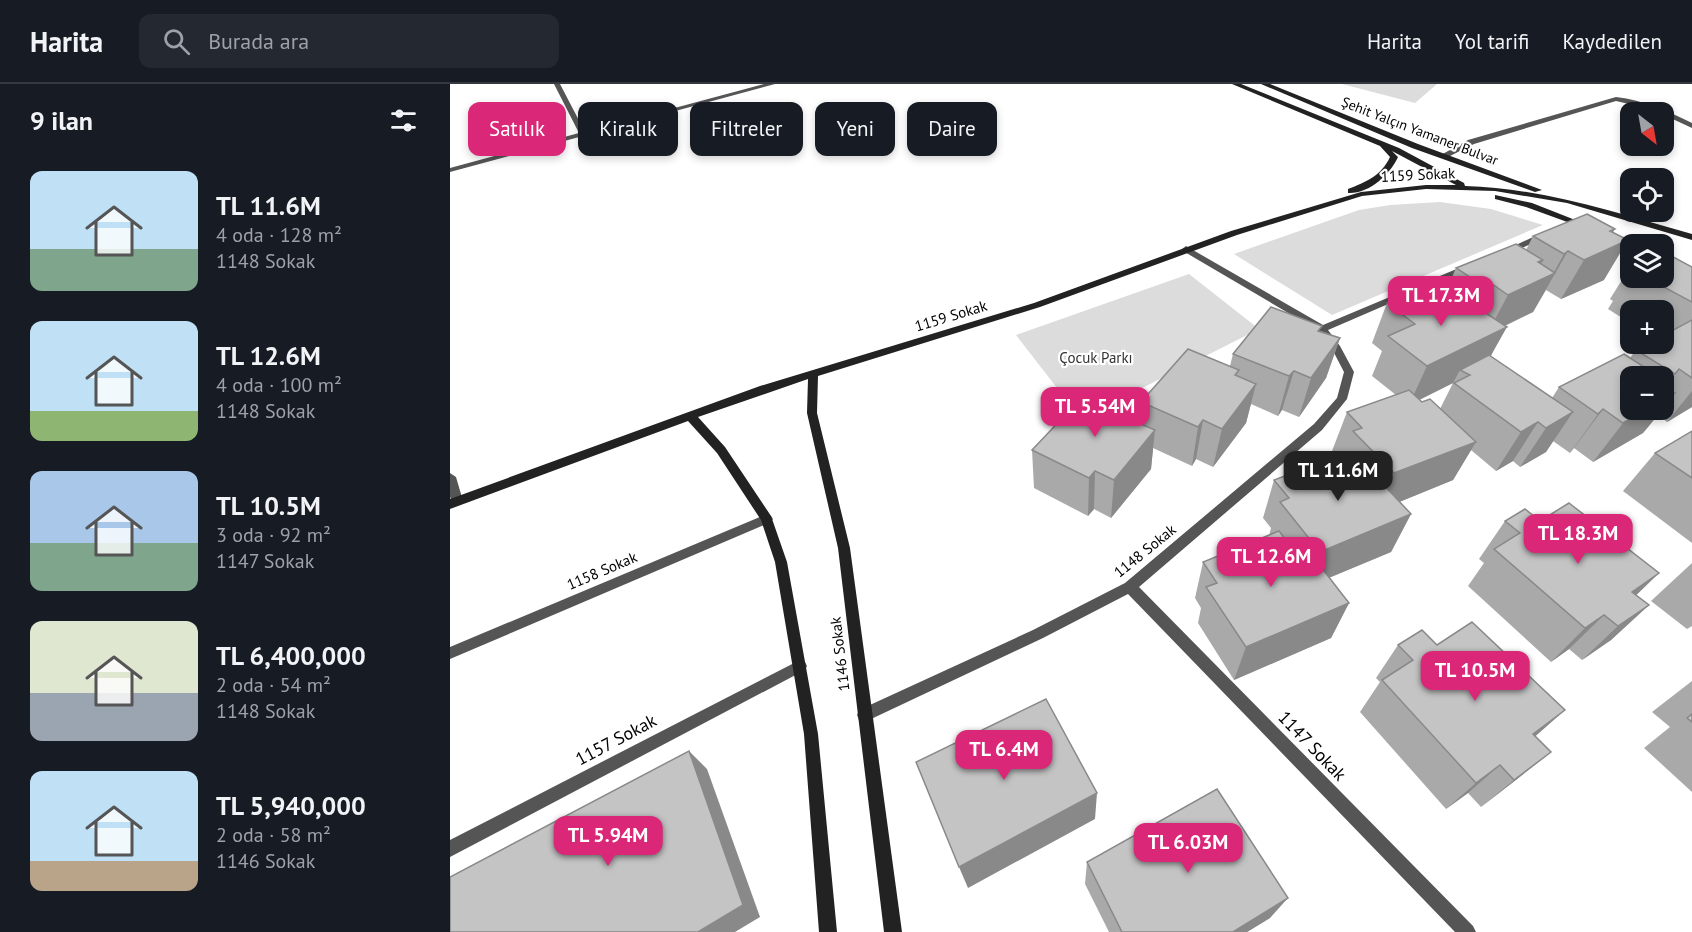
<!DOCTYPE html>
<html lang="tr">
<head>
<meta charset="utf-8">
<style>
	:root { --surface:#171b24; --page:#242831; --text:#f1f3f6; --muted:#9ea1a6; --line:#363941; --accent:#db2777 }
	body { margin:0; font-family:"PT Sans",sans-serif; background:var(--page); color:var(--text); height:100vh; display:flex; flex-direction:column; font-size:22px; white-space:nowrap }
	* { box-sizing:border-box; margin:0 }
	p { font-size:20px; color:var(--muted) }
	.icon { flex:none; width:33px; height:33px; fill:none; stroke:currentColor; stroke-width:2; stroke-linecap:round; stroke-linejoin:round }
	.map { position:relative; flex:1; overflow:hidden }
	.drawer { display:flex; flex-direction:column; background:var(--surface); width:450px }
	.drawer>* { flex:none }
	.hud { position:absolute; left:18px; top:18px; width:570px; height:54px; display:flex; gap:12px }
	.needle { width:39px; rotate:149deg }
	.buttons { position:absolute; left:1170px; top:18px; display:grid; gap:12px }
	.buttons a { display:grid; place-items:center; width:54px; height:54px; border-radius:12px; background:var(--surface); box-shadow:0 3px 9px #0003; font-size:30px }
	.price { position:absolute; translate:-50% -51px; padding:0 14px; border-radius:12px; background:var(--accent); color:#fff; font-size:20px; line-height:39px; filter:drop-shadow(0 2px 3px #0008) }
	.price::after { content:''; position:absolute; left:50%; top:36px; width:18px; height:14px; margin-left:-9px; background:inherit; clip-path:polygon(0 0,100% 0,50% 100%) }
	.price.current { background:#222; color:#fff }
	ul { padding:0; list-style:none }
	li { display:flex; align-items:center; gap:18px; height:150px; padding:0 30px }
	li span { display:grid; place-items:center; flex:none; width:168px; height:120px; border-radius:12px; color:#555 }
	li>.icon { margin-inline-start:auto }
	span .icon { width:72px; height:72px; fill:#fffc; stroke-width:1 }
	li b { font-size:26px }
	h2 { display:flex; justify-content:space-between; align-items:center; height:72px; padding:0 30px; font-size:26px }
	.chip { padding:0 21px; border-radius:12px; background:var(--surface); box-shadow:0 3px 9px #0003; font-size:21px; line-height:54px }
	.chip.current { background:var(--accent); color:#fff }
	header { display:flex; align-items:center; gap:36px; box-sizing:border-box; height:84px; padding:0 30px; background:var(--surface); border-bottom:2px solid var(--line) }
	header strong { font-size:28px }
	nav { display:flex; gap:33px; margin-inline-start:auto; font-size:21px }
	.search { width:420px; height:54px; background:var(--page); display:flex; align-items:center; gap:15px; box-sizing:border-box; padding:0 21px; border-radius:12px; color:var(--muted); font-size:22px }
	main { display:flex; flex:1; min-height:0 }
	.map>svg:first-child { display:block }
	.green { fill:#dcdcdc }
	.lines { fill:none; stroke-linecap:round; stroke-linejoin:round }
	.lane { fill:#555; fill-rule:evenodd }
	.street { fill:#555; fill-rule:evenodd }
	.secondary { fill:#222; fill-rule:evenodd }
	.wall { fill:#a9a9a9; fill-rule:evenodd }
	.shaded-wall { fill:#898989 }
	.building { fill:#c4c4c4; stroke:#898989; stroke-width:1.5 }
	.labels { text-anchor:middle; stroke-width:4.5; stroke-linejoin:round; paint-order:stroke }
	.far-street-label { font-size:14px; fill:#000; stroke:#fff }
	.street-label { font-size:15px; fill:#000; stroke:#fff }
	.park-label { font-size:15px; fill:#333; stroke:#fff }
	.near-street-label { font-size:18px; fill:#000; stroke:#fff }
</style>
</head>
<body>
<header>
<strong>Harita</strong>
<div class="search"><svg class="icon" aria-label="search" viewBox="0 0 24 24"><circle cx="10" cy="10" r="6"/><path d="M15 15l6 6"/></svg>Burada ara</div>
<nav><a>Harita</a><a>Yol tarifi</a><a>Kaydedilen</a></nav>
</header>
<main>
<section class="drawer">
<h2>9 ilan<svg class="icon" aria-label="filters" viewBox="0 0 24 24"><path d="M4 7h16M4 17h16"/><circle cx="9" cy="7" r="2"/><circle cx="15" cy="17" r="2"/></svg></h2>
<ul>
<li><span style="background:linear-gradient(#bfe0f5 65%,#7fa58c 0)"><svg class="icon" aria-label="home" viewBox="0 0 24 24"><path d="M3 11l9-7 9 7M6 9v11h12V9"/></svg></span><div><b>TL 11.6M</b><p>4 oda · 128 m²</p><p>1148 Sokak</p></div></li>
<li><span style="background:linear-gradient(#bfe0f5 75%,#8fb573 0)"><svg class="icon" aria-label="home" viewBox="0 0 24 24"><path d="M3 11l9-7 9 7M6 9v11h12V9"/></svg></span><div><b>TL 12.6M</b><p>4 oda · 100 m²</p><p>1148 Sokak</p></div></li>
<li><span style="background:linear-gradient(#a9c7e8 60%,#7fa58c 0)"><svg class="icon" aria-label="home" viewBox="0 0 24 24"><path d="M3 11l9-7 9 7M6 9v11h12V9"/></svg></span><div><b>TL 10.5M</b><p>3 oda · 92 m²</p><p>1147 Sokak</p></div></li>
<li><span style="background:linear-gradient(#dfe7d0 60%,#9aa5b1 0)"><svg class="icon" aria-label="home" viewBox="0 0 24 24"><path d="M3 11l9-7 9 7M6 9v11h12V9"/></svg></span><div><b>TL 6,400,000</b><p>2 oda · 54 m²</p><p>1148 Sokak</p></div></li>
<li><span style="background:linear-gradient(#bfe0f5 75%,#b9a48a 0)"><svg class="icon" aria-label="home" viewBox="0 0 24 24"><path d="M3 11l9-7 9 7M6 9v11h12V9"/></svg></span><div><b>TL 5,940,000</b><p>2 oda · 58 m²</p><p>1146 Sokak</p></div></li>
</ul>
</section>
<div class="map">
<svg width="1242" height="848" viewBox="0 0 1242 848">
	<rect width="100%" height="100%" fill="#fff"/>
	<g class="green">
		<path d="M892 0H987L965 19Z"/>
		<path d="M990 118 1041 125 1093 141 882 231 784 170 909 126 940 121Z"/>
		<path d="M739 190 809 245 631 335 566 251Z"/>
	</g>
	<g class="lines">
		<g class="lane">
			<path d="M1166 13C1194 16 1217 27 1242 39V44L1214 31V28L1166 17 1024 60 996 74 989 72 1018 56Z"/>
			<path d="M317 430 321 432 323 435 321 438 0 575V563Z"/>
			<path d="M350 576 355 578 357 582 355 586 0 773V756Z"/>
		</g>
		<g class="street">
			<path d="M104 0H110L135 48 314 0H325L0 88V84L129 49Z"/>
			<path d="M1094 148 1097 149V153L1058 170 1055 171 1051 168Z"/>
			<path d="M736 162 873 241 1016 181 1019 180 1024 183 878 246 890 262 904 288 897 315 872 346 689 503 1023 842 1026 848H1005L678 510 593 554 419 636 414 638 409 636 407 631 409 626 583 546 675 499 864 340 887 314 894 288 881 263 869 247 733 167 732 165Z"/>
			<path d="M0 389 6 393 13 417 11 420H3L0 413Z"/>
		</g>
		<g class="secondary">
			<path d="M782 0H791L949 64 1014 99 1015 102C1093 104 1167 129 1242 150V156L1117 119 1045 107 976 105 912 112 787 151 590 223 368 292 367 329 400 464 452 848H434L388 464 357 329 358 295 248 333 275 363 321 432 337 478 368 650 387 848H369L354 650 325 478 311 436 267 369 238 337 0 425V415L310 302 584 219 781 147 911 108 976 101H1006L942 67 948 73C940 91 919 110 898 109V105C916 98 931 92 940 73L930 62Z"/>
			<path d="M811 0H820L968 60 1092 106 1085 108 962 64Z"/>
			<path d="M1045 111 1082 119 1138 141 1131 143 1076 123 1045 115Z"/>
			<path d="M1160 151 1180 161V167L1157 156 1156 154Z"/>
		</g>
	</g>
	<g class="wall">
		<path d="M1163 148 1154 196 1111 215 1096 206 1083 228 1055 242 1041 272 1102 314 1109 303 1180 274 1186 266 1214 260V226H1180V239L1158 225 1163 217 1160 215 1180 183V194H1214L1242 183V323L1217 338 1208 331 1193 349 1143 378 1124 364 1120 369 1103 357 1096 368 1070 383 1063 377 1046 387 1021 366 1003 396 949 418 961 430 941 468 879 494 899 519 881 554 784 596 748 539 751 524 745 514 753 478 819 452 821 444 813 434 824 396 887 373 882 367 897 328 946 311 922 292 932 267 922 259 937 219 988 222 990 221 1006 184 1076 166 1083 152ZM1180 292H1214V326H1180ZM1003 299 990 325 972 318 969 316Z"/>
		<path d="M871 247 890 254 876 294 849 333 832 326 828 332 801 320 796 339 763 383 746 375 742 382 703 364 701 385 661 434 644 425 638 432 584 404 582 366 689 330V339L691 318 780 282 783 270Z"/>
		<path d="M1242 347V459L1173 407 1205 369Z"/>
		<path d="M1055 437H1090L1209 489 1186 511 1199 521 1161 556 1132 576 1119 565 1101 578 1018 502 1034 479 1029 475Z"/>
		<path d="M1242 479V542L1237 545 1201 517Z"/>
		<path d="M948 561H987L1115 626 1085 652 1101 668 1031 723 1018 709 996 725 910 628 930 598 926 594Z"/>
		<path d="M1242 597V708L1194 664 1220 643 1202 628Z"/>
		<path d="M637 778 820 834 797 848H659L635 800Z"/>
	</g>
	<g class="shaded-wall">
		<path d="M1165 145 1150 169 1178 156 1154 196 1111 215 1134 176 1160 147Z"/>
		<path d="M1118 167 1083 228 1037 250 1058 211 1088 178 1093 176 1080 201 1103 190 1114 170Z"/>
		<path d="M1042 200 1022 240 1018 244 1037 204Z"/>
		<path d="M1057 243 1035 282 1010 286 1003 299 959 321 977 282Z"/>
		<path d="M890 254 876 294 849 333 861 294Z"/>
		<path d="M844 287 832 326 828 332 839 292Z"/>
		<path d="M806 300 796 339 763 383 772 345Z"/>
		<path d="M1242 307V323L1217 338Z"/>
		<path d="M1225 309 1214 324V316Z"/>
		<path d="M1153 325 1124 364 1120 369 1148 330Z"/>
		<path d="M1197 326H1212L1193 349 1143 378 1173 339Z"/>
		<path d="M1123 328 1096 368 1070 383 1096 344Z"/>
		<path d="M689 330 686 369 684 337Z"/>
		<path d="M753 336 746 375 742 382 748 343Z"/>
		<path d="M1088 338 1063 377 1046 387 1071 348Z"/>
		<path d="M705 346 701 385 661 434 664 396Z"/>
		<path d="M1026 358 1003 396 925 428 944 389Z"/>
		<path d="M645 387 644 425 638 432 639 394Z"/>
		<path d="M961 430 941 468 854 504 870 468Z"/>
		<path d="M1209 489 1172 525 1182 508Z"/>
		<path d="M899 519 881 554 784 596 796 563Z"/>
		<path d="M1199 521 1161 556 1132 576 1168 542Z"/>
		<path d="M1154 531 1119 565 1101 578 1135 544Z"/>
		<path d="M1115 626 1080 657 1083 650Z"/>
		<path d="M239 667 257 685 310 833 285 848H248Z"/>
		<path d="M1101 668 1066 696 1031 723 1064 696Z"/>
		<path d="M1050 681 1018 709 996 725 1026 699Z"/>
		<path d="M647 709 645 735 518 804 509 783Z"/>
		<path d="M838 814 820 834 797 848H783Z"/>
	</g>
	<g class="building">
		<path d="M1137 130 1165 145 1160 147 1178 156 1134 176 1118 167 1114 170 1083 152Z"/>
		<path d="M1066 160 1093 176 1088 178 1105 189 1058 211 1042 200 1037 204 1006 184Z"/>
		<path d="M1214 168 1242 183V218L1197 194H1214Z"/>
		<path d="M966 207 988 222 1010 212 1057 243 977 282 938 252 965 240 937 219Z"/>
		<path d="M821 223 872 242 868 247 890 254 861 294 844 287 839 292 783 270Z"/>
		<path d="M1242 236V294L1229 285 1225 290 1186 266 1197 260H1214V251Z"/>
		<path d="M738 265 789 286 785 291 806 300 772 345 753 336 748 343 691 318Z"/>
		<path d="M1174 270 1208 292H1180V326H1197L1173 339 1153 325 1148 330 1109 303Z"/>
		<path d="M1039 271 1123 328 1096 344 1088 338 1071 348 1004 299 1020 291 1010 286Z"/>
		<path d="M1214 302 1225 309 1214 316Z"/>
		<path d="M959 306 972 318 980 315 1026 358 944 389 903 347 912 344 897 328Z"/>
		<path d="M638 307 689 330 684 337 705 346 664 396 645 387 639 394 582 366Z"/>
		<path d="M1242 347V394L1205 369Z"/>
		<path d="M893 370 906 385 915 381 961 430 870 468 830 418 839 414 824 396Z"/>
		<path d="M1119 419 1209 489 1182 508 1199 521 1168 542 1154 531 1135 544 1044 465 1070 449 1055 437 1075 425 1090 437Z"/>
		<path d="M829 447 842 464 853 460 899 519 796 563 756 503 767 499 753 478Z"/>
		<path d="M1022 538 1115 626 1083 650 1101 668 1064 696 1050 681 1026 699 932 596 963 576 948 561 972 546 987 561Z"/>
		<path d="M596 615 647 709 509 783 466 678Z"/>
		<path d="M1242 630V638L1237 634Z"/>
		<path d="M239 667 293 821 248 848H0V793Z"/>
		<path d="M767 705 838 814 783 848H672L637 778Z"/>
	</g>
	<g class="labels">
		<g class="far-street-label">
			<text transform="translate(970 47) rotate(21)" y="5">Şehit Yalçın Yamaner Bulvar</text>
		</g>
		<g class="street-label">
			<text transform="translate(968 91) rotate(-3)" y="5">1159 Sokak</text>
			<text transform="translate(501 232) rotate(-17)" y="5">1159 Sokak</text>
			<text transform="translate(695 467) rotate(-39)" y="5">1148 Sokak</text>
			<text transform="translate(152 487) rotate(-23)" y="5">1158 Sokak</text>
			<text transform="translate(390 570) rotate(-97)" y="5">1146 Sokak</text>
		</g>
		<g class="park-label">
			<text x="646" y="279">Çocuk Parkı</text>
		</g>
		<g class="near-street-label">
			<text transform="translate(166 656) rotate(-28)" y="6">1157 Sokak</text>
			<text transform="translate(862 662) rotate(46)" y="6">1147 Sokak</text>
		</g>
	</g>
</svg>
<div class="buttons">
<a><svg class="needle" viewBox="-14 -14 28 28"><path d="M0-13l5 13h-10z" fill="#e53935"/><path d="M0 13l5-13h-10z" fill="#9ea1a6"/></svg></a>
<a><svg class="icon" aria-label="locate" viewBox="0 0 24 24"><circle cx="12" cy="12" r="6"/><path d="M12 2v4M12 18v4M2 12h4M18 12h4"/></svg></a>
<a><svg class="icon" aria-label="layers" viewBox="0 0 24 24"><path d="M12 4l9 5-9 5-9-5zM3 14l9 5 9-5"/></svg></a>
<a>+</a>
<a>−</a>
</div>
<b class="price" style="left:991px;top:243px">TL 17.3M</b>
<b class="price" style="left:645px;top:354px">TL 5.54M</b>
<b class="price current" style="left:888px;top:418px">TL 11.6M</b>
<b class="price" style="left:1128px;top:481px">TL 18.3M</b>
<b class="price" style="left:821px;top:504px">TL 12.6M</b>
<b class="price" style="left:1025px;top:618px">TL 10.5M</b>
<b class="price" style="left:554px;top:697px">TL 6.4M</b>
<b class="price" style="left:158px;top:783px">TL 5.94M</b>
<b class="price" style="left:738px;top:790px">TL 6.03M</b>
<div class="hud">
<a class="chip current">Satılık</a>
<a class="chip">Kiralık</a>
<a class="chip">Filtreler</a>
<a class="chip">Yeni</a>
<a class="chip">Daire</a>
</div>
</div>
</main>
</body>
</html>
